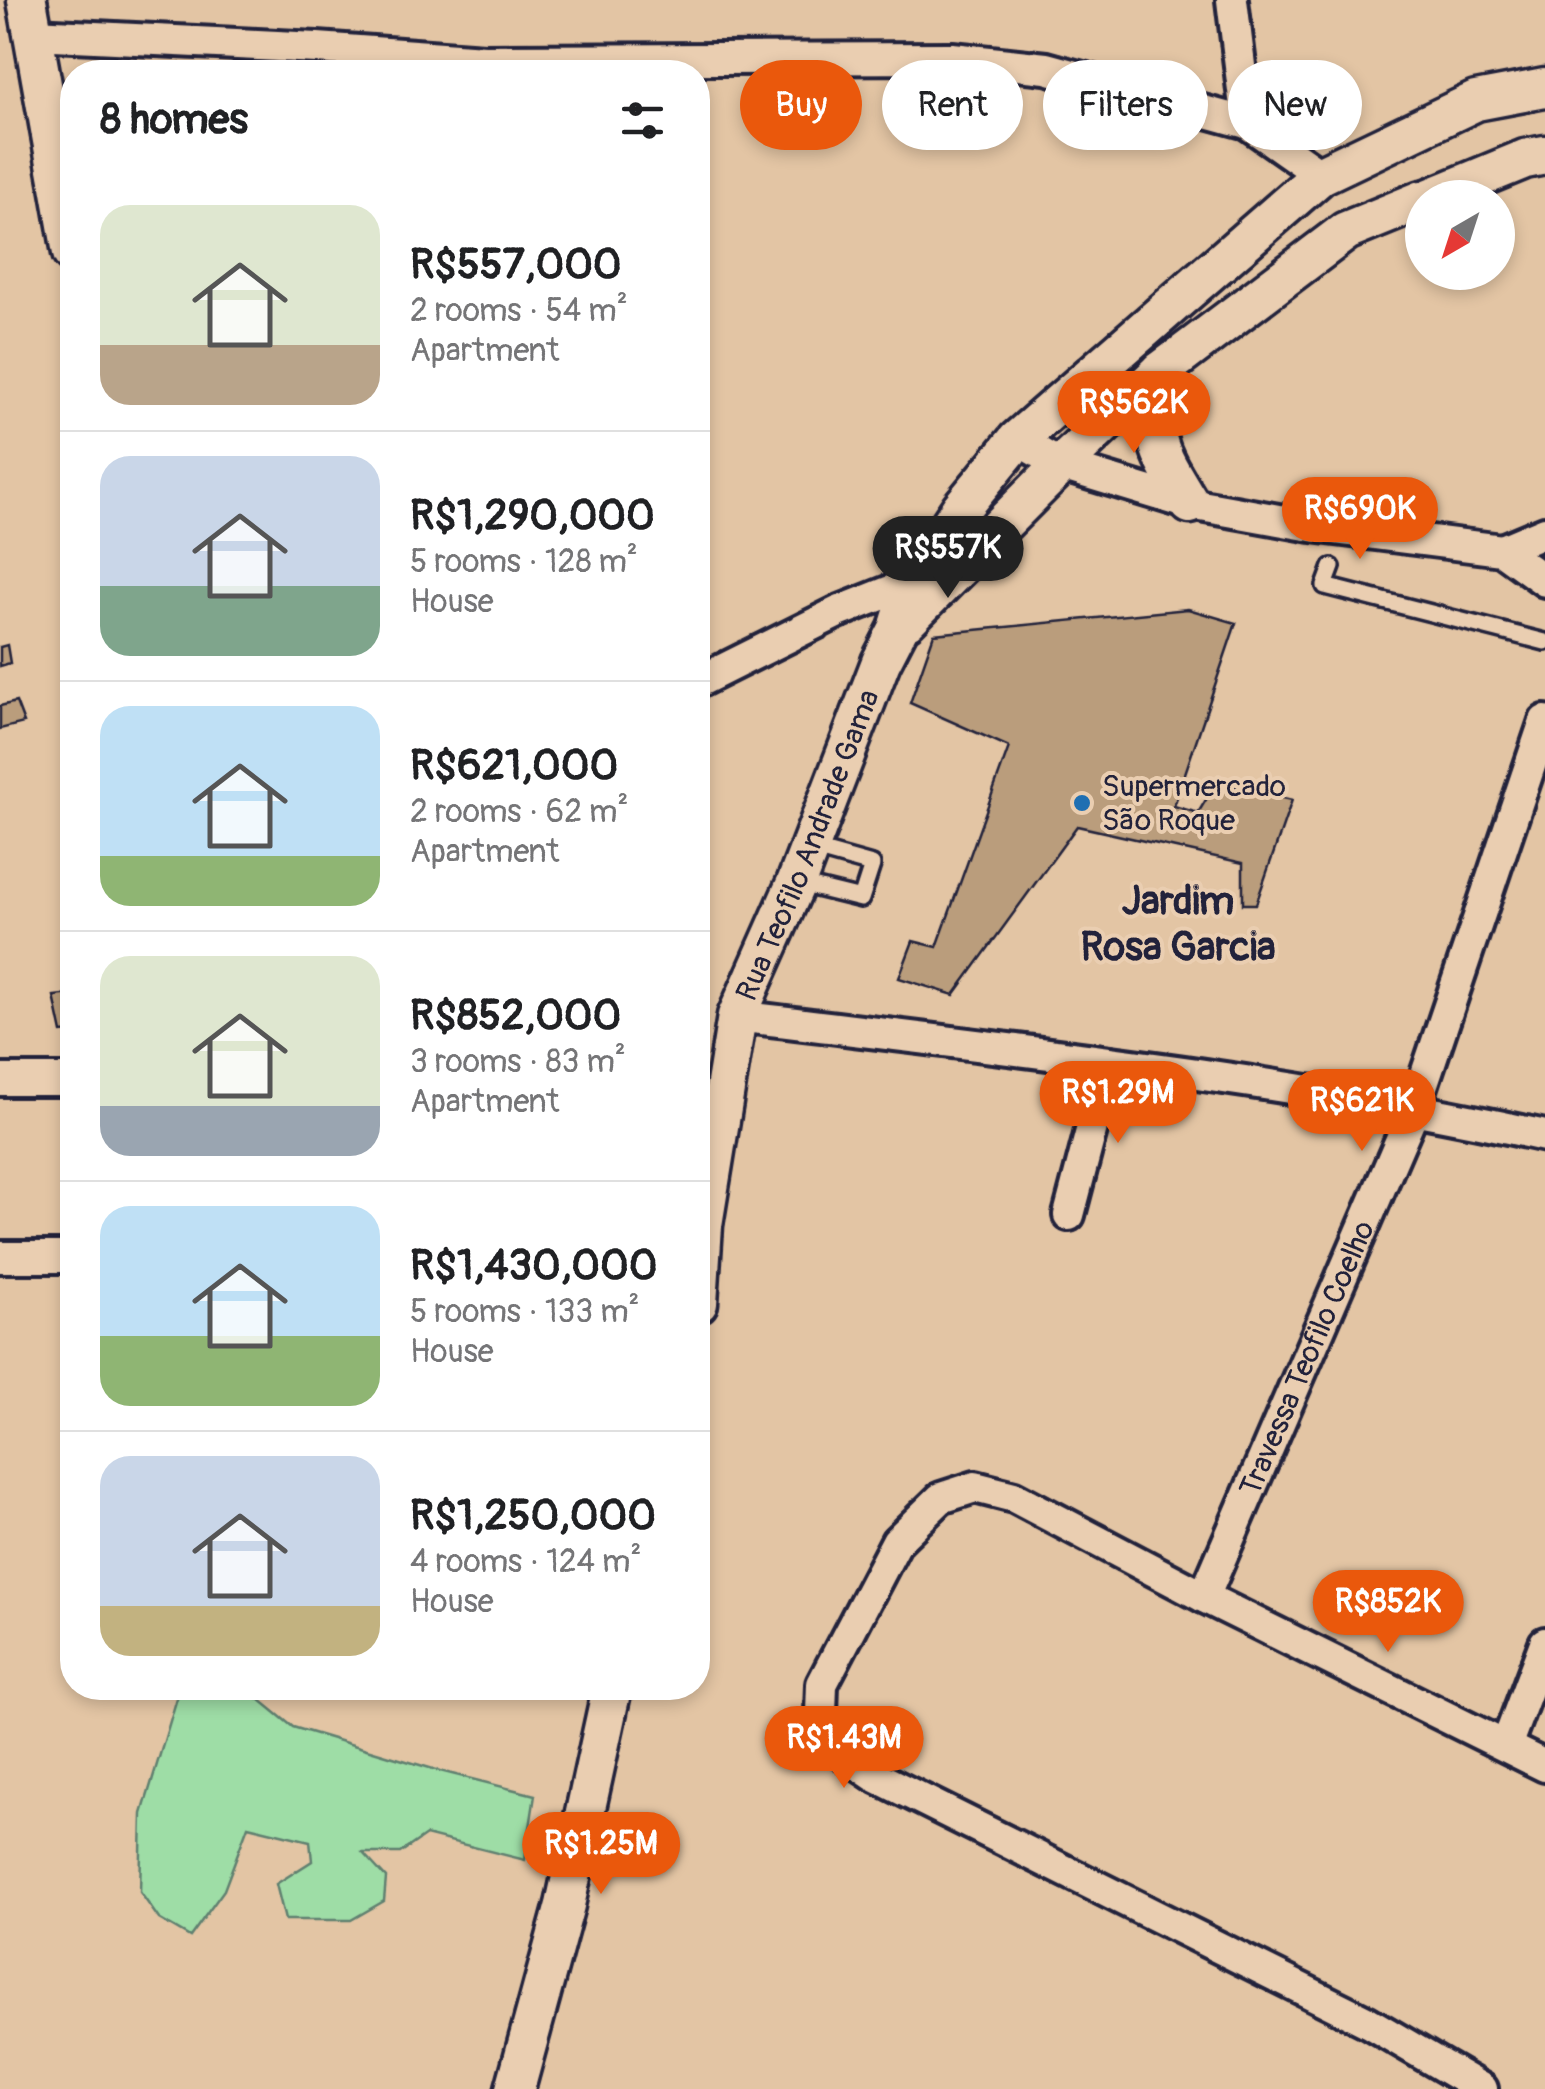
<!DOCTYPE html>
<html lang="en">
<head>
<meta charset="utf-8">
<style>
	:root { --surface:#fff; --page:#f2f2f2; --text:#202124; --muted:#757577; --line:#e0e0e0; --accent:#ea580c }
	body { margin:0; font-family:Pangolin,sans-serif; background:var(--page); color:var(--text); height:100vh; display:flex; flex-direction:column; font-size:38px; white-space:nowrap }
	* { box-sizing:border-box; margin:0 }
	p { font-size:32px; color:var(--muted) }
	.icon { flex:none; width:55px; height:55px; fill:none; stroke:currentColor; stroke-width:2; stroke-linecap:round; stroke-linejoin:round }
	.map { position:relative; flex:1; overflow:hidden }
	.details { position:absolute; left:60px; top:60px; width:650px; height:1640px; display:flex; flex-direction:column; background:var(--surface); border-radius:40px; box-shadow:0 5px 15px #0003 }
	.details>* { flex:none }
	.banner { position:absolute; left:740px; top:60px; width:655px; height:90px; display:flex; gap:20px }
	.needle { width:65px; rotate:219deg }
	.buttons { position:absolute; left:1405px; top:180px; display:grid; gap:20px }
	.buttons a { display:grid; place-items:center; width:110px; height:110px; border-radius:50%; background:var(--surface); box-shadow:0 5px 15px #0003; font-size:50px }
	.price { position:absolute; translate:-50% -85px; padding:0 22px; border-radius:35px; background:var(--accent); color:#fff; font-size:32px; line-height:65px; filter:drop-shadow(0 2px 5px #0008) }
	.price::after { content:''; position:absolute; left:50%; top:60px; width:30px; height:22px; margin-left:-15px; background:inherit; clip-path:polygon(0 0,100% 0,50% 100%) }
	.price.selected { background:#222; color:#fff }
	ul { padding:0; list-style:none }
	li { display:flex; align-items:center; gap:30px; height:250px; padding:0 40px }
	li+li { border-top:2px solid var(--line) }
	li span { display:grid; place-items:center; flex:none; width:280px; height:200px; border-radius:30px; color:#555 }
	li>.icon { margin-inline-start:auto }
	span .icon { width:120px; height:120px; fill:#fffc; stroke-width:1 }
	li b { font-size:42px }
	h2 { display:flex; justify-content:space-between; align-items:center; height:120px; padding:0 40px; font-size:42px }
	.tag { padding:0 35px; border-radius:45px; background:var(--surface); box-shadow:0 5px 15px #0003; font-size:35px; line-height:90px }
	.tag.selected { background:var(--accent); color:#fff }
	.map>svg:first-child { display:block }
	.green { fill:#9edda6; stroke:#608070; stroke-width:2.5 }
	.building { fill:#ba9d7b; stroke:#22223b; stroke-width:2.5 }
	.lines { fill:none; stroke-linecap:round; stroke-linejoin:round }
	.service-casing { stroke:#22223b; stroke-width:22 }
	.minor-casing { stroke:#22223b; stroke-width:38 }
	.tertiary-casing { stroke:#22223b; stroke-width:45 }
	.service { stroke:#eaceb1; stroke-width:15 }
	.minor { stroke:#eaceb1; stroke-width:30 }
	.tertiary { stroke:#eaceb1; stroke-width:38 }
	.poi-dot { fill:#1f6fb2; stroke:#eaceb1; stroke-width:4 }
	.labels { text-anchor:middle; stroke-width:8; stroke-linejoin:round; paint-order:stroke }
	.poi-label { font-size:30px; fill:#22223b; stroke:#eaceb1; text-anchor:start }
	.street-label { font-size:30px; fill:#22223b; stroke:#eaceb1 }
	.district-label { font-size:40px; font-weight:bold; fill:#22223b; stroke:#eaceb1 }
</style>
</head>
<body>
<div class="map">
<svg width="1545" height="2089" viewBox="0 0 1545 2089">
	<rect width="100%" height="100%" fill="#e3c5a4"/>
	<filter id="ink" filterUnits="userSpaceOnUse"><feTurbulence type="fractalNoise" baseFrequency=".01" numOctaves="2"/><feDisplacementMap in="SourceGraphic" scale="20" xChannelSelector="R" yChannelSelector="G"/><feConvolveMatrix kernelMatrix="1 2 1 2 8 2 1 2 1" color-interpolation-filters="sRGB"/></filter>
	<g filter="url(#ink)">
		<path class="green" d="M180 1688H249V1691L293 1727 440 1771 535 1795 525 1860 426 1835 400 1853H363L386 1878 384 1901 351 1920H285L276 1884 312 1861 310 1841 248 1826 224 1890 190 1937 159 1919 140 1892 142 1814Z"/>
		<g class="building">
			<path d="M1188 609 1236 623 1174 806 1198 813 1216 783 1292 800 1256 904H1243V863L1077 826 954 995 899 978 913 941 937 947 1009 747 910 703 934 634Z"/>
			<path d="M7 645 10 663 0 666V647Z"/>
			<path d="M16 702 24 723 0 729V706Z"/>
			<path d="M72 994V1032L62 1033 54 996Z"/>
		</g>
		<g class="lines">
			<g class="service-casing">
				<g id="service">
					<path d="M1332 567 1325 586 1545 642"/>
					<path d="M796 883 861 899 872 865 811 848"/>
				</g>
			</g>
			<g class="minor-casing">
				<g id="minor">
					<path d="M1232 0 1247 123"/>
					<path d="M34 34 317 48 484 60 952 58 1046 68 1247 123 1321 175"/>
					<path d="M1017 440 1061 465 1190 504 1312 526 1502 550 1545 581"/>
					<path d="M1502 550 1545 532"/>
					<path d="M698 682 838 612 926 577"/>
					<path d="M737 1016C1007 1049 1279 1077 1545 1136"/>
					<path d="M0 1080H72"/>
					<path d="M1069 1215 1109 1062"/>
					<path d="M0 1257H72"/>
					<path id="s1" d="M1204 1597 1415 1107 1545 721"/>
					<path d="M1506 1746 1545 1643"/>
					<path d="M1482 2089 1366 2021 875 1776 847 1757 829 1736 821 1713 822 1684 897 1541 941 1498 975 1487 1014 1497 1204 1597 1545 1766"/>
				</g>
			</g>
			<g class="tertiary-casing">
				<g id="tertiary">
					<path d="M27 0 72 253"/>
					<path d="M1430 198 1525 159 1545 155"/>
					<path d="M1161 371C1150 440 1154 445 1190 504"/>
					<path d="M907 620 1061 465 1161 371 1346 231 1422 200"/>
					<path id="s2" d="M698 1303 703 1225 737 1016 796 883 881 662 898 629 913 581 961 508 1017 440 1321 175 1476 101 1545 88"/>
					<path d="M515 2089 565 1905 612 1688"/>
				</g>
			</g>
			<use href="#service" class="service"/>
			<use href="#minor" class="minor"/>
			<use href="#tertiary" class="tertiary"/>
		</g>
	</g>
	<circle class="poi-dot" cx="1082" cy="803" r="10"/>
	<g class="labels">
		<g class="poi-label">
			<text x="1102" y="796">Supermercado<tspan x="1102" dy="34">São Roque</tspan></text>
		</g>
		<g class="street-label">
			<text dy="10" stroke="none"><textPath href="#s2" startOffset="475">Rua Teofilo Andrade Gama</textPath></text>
			<text dy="10" stroke="none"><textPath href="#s1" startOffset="260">Travessa Teofilo Coelho</textPath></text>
		</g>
		<g class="district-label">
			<text x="1178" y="914">Jardim<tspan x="1178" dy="46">Rosa Garcia</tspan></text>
		</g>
	</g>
</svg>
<div class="buttons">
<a><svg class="needle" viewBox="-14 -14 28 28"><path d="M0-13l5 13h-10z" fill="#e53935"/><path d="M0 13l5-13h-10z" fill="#757577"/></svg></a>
</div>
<b class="price" style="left:1134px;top:456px">R$562K</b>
<b class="price" style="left:1360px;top:562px">R$690K</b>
<b class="price selected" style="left:948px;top:601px">R$557K</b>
<b class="price" style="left:1118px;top:1146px">R$1.29M</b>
<b class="price" style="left:1362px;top:1154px">R$621K</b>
<b class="price" style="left:1388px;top:1655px">R$852K</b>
<b class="price" style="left:844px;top:1791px">R$1.43M</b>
<b class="price" style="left:601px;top:1897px">R$1.25M</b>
<div class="banner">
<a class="tag selected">Buy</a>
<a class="tag">Rent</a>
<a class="tag">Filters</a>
<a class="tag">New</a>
</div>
<section class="details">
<h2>8 homes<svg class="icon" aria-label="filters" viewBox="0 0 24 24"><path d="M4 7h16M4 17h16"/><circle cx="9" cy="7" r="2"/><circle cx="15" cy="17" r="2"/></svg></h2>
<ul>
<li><span style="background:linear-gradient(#dfe7d0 70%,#b9a48a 0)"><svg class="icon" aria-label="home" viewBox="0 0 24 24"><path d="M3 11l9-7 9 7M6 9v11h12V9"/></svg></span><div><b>R$557,000</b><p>2 rooms · 54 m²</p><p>Apartment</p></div></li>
<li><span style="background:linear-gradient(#c9d6e8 65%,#7fa58c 0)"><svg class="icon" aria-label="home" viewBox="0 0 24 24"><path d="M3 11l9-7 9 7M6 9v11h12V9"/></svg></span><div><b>R$1,290,000</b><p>5 rooms · 128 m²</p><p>House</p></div></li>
<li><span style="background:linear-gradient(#bfe0f5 75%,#8fb573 0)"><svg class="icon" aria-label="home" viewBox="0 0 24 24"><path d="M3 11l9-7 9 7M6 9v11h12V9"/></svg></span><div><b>R$621,000</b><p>2 rooms · 62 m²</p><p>Apartment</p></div></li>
<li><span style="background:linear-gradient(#dfe7d0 75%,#9aa5b1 0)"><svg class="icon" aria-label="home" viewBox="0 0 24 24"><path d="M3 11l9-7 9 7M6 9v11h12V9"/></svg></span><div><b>R$852,000</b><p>3 rooms · 83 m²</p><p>Apartment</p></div></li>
<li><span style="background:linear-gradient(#bfe0f5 65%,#8fb573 0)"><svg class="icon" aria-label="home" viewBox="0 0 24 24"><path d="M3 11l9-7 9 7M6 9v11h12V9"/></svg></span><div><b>R$1,430,000</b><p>5 rooms · 133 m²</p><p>House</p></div></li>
<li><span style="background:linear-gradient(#c9d6e8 75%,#c2b280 0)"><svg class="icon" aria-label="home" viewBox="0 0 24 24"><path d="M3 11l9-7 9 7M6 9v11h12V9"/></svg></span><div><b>R$1,250,000</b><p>4 rooms · 124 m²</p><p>House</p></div></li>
</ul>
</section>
</div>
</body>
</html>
